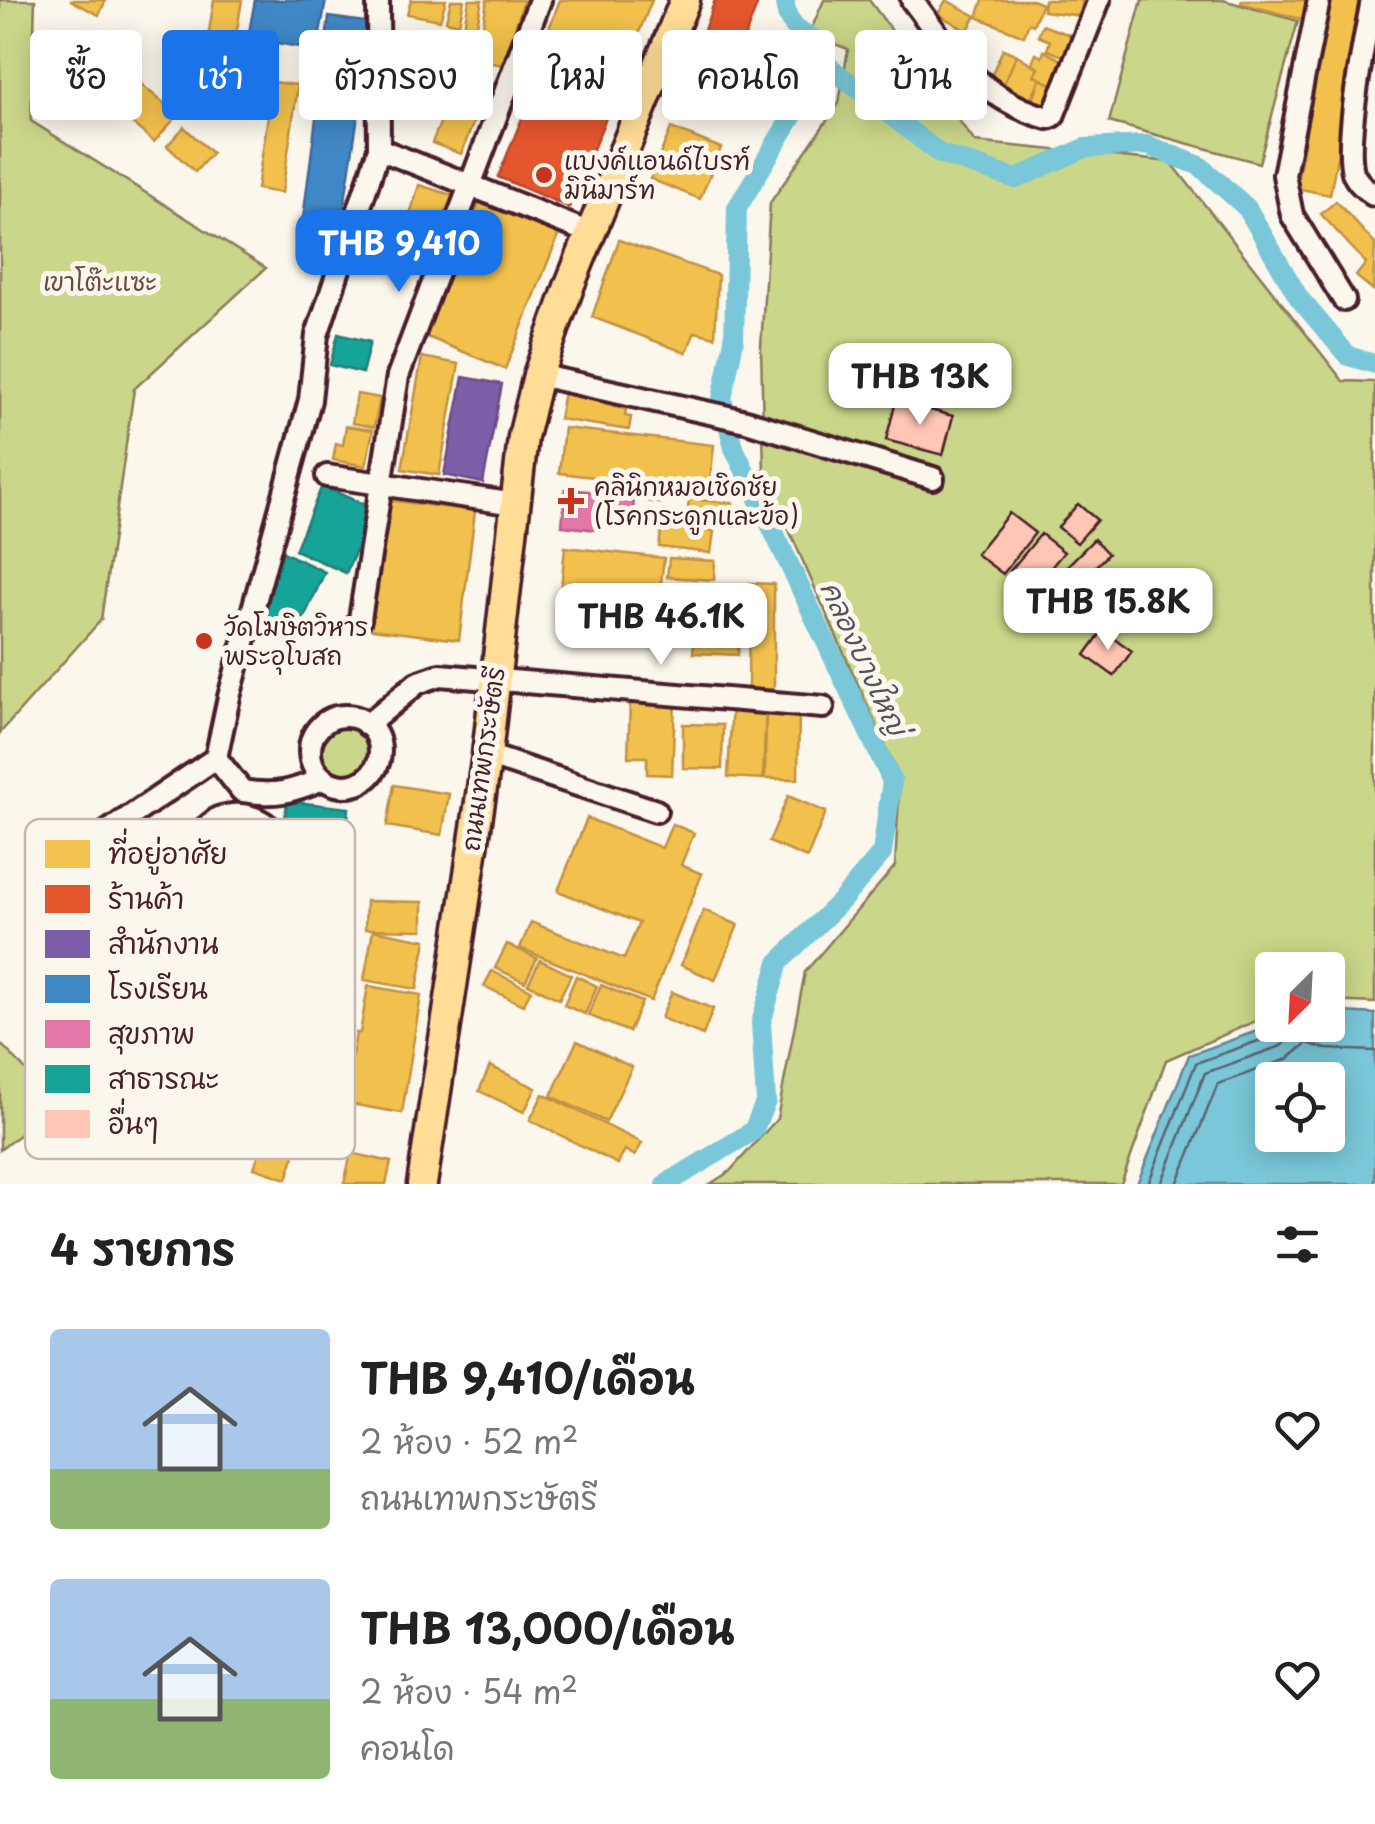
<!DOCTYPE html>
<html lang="th">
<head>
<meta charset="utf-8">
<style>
	:root { --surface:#fff; --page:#f2f2f2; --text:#222; --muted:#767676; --accent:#1a73e8 }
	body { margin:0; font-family:"Playpen Sans","Playpen Sans Thai",sans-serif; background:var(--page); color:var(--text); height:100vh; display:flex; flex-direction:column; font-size:38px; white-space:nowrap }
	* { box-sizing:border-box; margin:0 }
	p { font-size:32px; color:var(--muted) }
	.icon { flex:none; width:55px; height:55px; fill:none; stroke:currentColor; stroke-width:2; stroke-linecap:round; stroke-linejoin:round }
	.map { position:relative; height:1184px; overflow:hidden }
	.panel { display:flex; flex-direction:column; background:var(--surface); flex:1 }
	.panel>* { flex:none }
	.guide { position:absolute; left:30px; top:30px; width:1315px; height:90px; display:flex; gap:20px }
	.needle { width:65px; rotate:204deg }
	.buttons { position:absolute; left:1255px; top:952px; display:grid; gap:20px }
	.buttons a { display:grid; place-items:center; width:90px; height:90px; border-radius:10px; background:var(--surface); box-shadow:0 5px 25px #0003; font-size:50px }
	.price { position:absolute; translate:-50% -85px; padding:0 22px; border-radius:20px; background:#fff; color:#222; font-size:32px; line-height:65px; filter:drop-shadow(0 2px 5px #0008) }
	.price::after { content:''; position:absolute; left:50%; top:60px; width:30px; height:22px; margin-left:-15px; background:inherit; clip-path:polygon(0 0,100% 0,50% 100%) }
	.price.selected { background:var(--accent); color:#fff }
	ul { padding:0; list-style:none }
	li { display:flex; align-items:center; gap:30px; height:250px; padding:0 50px }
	li span { display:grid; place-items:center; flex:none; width:280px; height:200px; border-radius:10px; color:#555 }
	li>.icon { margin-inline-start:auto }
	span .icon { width:120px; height:120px; fill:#fffc; stroke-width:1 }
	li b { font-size:42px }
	h2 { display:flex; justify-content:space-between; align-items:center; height:120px; padding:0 50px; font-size:42px }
	.tag { padding:0 35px; border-radius:10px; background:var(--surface); box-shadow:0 5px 25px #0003; font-size:35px; line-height:90px }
	.tag.selected { background:var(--accent); color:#fff }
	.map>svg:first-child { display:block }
	.green { fill:#cad689; stroke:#8a7a5a; stroke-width:2.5 }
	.water { fill:#79c7d8; stroke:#668493; stroke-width:2.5; fill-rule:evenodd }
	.homes { fill:#f2c14e; stroke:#c09044; stroke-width:2.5 }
	.shops { fill:#e4572e; stroke:#b6462d; stroke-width:2.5 }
	.offices { fill:#7b5ea7; stroke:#6c4b82; stroke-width:2.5 }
	.schools { fill:#3f88c5; stroke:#426897; stroke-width:2.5 }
	.health { fill:#e377a8; stroke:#b55d82; stroke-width:2.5 }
	.public { fill:#17a398; stroke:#267b77; stroke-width:2.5 }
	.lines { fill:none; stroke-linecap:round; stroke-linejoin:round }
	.shore { stroke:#5d6270; stroke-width:2.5 }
	.canal { stroke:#79c7d8; stroke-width:20 }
	.building { fill:#fec6b3; stroke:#4a1f2b; stroke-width:2.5 }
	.minor-casing { stroke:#4a1f2b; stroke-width:28 }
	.major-casing { stroke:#4a1f2b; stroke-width:35 }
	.minor { stroke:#fbf7ec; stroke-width:20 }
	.major { stroke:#ffdd96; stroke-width:28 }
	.poi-dot { fill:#c8321e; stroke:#fbf7ec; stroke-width:4 }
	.labels { text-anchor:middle; stroke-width:10; stroke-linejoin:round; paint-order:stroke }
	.poi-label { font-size:25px; fill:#4a1f2b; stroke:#fbf7ec; text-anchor:start }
	.park-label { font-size:25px; fill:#6a4d42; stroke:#fbf7ec }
	.street-label { font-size:25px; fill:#4a1f2b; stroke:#fbf7ec }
	.water-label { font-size:28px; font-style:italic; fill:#58515f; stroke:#fbf7ec }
	.key { fill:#fbf7ec; stroke:#c6b6b2; stroke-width:2.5 }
	.key-label { font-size:28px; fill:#4a1f2b }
</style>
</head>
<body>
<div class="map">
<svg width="1375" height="1184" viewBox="0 0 1375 1184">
	<rect width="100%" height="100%" fill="#fbf7ec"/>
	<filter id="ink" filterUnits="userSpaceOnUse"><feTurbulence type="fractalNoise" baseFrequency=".01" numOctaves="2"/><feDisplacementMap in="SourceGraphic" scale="20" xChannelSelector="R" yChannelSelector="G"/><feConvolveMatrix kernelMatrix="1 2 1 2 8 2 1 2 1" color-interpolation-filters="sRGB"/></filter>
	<g filter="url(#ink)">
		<g class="green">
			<path d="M0 0H35L31 121 266 268 134 389 101 620 0 733Z"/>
			<path d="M824 0H869L975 142 1171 162 1343 381 1375 382V1003L1328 1001V970H1272V1014L1166 1060 1121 1184H710L729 1172 777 1119 805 972 895 866 900 779 764 474 761 346 770 203 839 103 848 49 809 34Z"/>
			<path d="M1142 0H1223L1298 21 1259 163 1109 122Z"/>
			<circle cx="343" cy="751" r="26"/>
			<path d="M0 1043 58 1104 0 1150Z"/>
		</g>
		<path class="water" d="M1328 1011 1375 1014V1184H1137L1189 1055 1274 1025H1328ZM1272 1080H1328V1135H1272Z"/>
		<g class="homes">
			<path d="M70 0H106L99 15Z"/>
			<path d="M214 0H242L231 66 204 63Z"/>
			<path d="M411 0H446L440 20 407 14Z"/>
			<path d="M451 0H464L459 24 446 21Z"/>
			<path d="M469 0H482L472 50 460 48Z"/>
			<path d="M487 0H524L503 65 477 60Z"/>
			<path d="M560 0H652L612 101 533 70Z"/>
			<path d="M946 0 976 16 967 31 938 14Z"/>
			<path d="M983 0H1032L1042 4 1033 25 1029 23 1024 36 977 17Z"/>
			<path d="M1044 0H1082L1081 16 1043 11Z"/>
			<path d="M1242 0H1312L1308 21 1241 3Z"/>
			<path d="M1330 0H1366L1330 195 1296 188Z"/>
			<path d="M1042 25 1076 37 1068 58 1047 50 1050 41 1038 36Z"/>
			<path d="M418 29 442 36 426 87 404 80Z"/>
			<path d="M444 34 459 38 442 100 427 95Z"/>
			<path d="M94 45 178 115 154 142 71 72Z"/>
			<path d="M1003 49 1017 55 1001 89 988 83Z"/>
			<path d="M1044 51 1064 61 1053 85 1034 75 1038 68 1031 65 1036 54 1042 57Z"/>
			<path d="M1017 55 1038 68 1034 75 1040 79 1030 101 1002 88Z"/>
			<path d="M461 70 490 81 461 154 432 143Z"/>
			<path d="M213 71 264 78 260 107 209 100Z"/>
			<path d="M1040 79 1056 86 1048 108 1033 101Z"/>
			<path d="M273 82 298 85 282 193 257 189Z"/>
			<path d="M184 127 212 153 195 172 167 146Z"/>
			<path d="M671 128 721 148 700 199 650 179Z"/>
			<path d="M419 185 455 196 434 262 399 251Z"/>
			<path d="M1336 201 1375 244 1373 290 1356 276 1366 263 1321 214Z"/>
			<path d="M479 203 559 234 505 369 425 336Z"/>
			<path d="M619 240 718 275 715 337 695 332 686 353 592 317Z"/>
			<path d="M422 357 459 364 439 475 402 469Z"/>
			<path d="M564 392 614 400 613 407 626 409 625 416 631 417 629 430 559 419Z"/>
			<path d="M357 394 380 398 374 427 352 423Z"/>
			<path d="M346 426 373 430 366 466 333 460 336 443 343 445Z"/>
			<path d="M564 428 714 445 709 490 662 485 660 503 640 500 643 483 559 473Z"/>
			<path d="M689 499 733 503 731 524 687 520Z"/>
			<path d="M387 500 475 511 459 640 371 629Z"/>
			<path d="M662 525 714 531 711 553 659 547Z"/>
			<path d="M565 547 664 558 659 599 561 588Z"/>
			<path d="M669 558 715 561 714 580 667 577Z"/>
			<path d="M749 583 774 584V690L748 689Z"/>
			<path d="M694 594 712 595 710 622 692 621Z"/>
			<path d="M695 626 739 628 738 655 693 653Z"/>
			<path d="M630 701 675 703 672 775 647 774V757H628Z"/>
			<path d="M732 703 766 705 763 779 728 777Z"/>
			<path d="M766 709 799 710 798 779H765Z"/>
			<path d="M683 724 723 725 722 769 683 768Z"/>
			<path d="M394 785 449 794 442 835 387 826Z"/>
			<path d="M788 796 826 812 807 858 769 842Z"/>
			<path d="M587 818 662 848 672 824 694 833 681 865 702 874 651 1001 520 948 531 922 624 959 639 923 558 891Z"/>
			<path d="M366 901 423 902V930L365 929Z"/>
			<path d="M704 910 738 925 715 980 681 965Z"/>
			<path d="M373 930 426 940 417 989 364 980Z"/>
			<path d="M507 944 537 958 525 982 495 968Z"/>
			<path d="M540 960 571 975 559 999 528 984Z"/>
			<path d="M492 971 531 990 523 1005 484 986Z"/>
			<path d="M576 976 597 986 585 1014 564 1005Z"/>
			<path d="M601 985 642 1002 629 1032 588 1015Z"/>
			<path d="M368 986 421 995 402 1113 344 1103 356 1033H360Z"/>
			<path d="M672 992 713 1009 703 1035 661 1018Z"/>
			<path d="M577 1041 632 1067 606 1122 551 1096Z"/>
			<path d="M490 1066 536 1088 524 1112 479 1091Z"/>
			<path d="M543 1094 642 1143 635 1156 625 1150 618 1164 530 1120Z"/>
			<path d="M266 1132 299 1142 287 1179 254 1168Z"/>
			<path d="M351 1153 391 1162 386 1184H344Z"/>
		</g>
		<g class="shops">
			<path d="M715 0H759L737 58 699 44Z"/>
			<path d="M536 84 608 113 569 207 498 177Z"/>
		</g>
		<path class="offices" d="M463 377 502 384 483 483 444 475Z"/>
		<g class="schools">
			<path d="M255 0H326L317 50 248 38Z"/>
			<path d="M329 17 372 23 340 233 302 227Z"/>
		</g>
		<path class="health" d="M565 489 634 495 633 517 600 513 598 530 562 526Z"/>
		<g class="public">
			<path d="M338 334 370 342 362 373 330 365Z"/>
			<path d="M322 486 374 509 346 573 295 550Z"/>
			<path d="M283 552 325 572 293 641 251 621Z"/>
			<path d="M287 801 349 808 346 836 284 829Z"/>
		</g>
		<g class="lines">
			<g class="shore">
				<path d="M1148 1184 1196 1063 1275 1035 1282 1025"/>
				<path d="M1161 1184 1205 1073 1281 1046 1290 1038 1295 1025"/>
				<path d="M1177 1184 1218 1084 1288 1059 1307 1043 1326 1049 1375 1051"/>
			</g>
			<g class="canal">
				<path d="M827 65 940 154 1016 179 1085 148 1147 145 1200 166 1247 208 1299 298 1348 356 1375 364"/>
				<path d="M666 1184 753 1131 766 1101 761 1023 779 962 842 900 882 853 892 781 734 448 722 399 734 340 737 208 808 90 827 65 821 43C801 32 785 26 785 0"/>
			</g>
		</g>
		<g class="building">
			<path d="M896 401 953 416 943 455 886 440Z"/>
			<path d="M1078 504 1097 520 1077 543 1058 527Z"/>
			<path d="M1009 513 1035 533 1003 574 976 554Z"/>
			<path d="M1041 534 1064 552 1033 589 1010 571Z"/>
			<path d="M1094 539 1108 554 1092 570 1103 582 1068 613 1043 590Z"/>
			<path d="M1103 630 1132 651 1114 676 1085 655Z"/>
		</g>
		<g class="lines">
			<g class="minor-casing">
				<g id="minor">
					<path d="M912 0C953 54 979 99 1048 118L1053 116 1099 0"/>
					<path d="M1319 0 1284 175 1292 215 1344 300"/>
					<path d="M1372 0C1365 38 1344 139 1353 172 1356 182 1365 188 1373 195"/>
					<path d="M379 149 590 233"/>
					<path d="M538 375 746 421 933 478"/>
					<path d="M327 476 515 504"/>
					<path d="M360 619 398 376 540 0"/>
					<circle cx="345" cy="751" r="35"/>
					<path d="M367 725 417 683 440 675 823 707"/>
					<path d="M487 755 656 811"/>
					<path d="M323 779C292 791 277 797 242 791L216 758 229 697 310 400 317 335 379 149 378 0"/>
					<path d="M75 853 109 905"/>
					<path d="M54 949 218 818C252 807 271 825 292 850 302 862 314 876 316 891L291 954 225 1071"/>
					<path d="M119 1042C81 995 25 931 57 866L216 758"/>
				</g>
			</g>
			<g class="major-casing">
				<path id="major" d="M422 1184 487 755 523 437 538 375 570 284 685 0"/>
			</g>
			<use href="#minor" class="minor"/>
			<use href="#major" class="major"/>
		</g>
	</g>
	<g class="poi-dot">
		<circle cx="544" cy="175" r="10"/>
		<path d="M566 486h10v10h10v10h-10v10h-10v-10h-10v-10h10z"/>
		<circle cx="204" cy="641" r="10"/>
	</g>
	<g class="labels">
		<g class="poi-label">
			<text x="564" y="170">แบงค์แอนด์ไบรท์<tspan x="564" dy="29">มินิมาร์ท</tspan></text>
			<text x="594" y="496">คลินิกหมอเชิดชัย<tspan x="594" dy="29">(โรคกระดูกและข้อ)</tspan></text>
			<text x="224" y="636">วัดโฆษิตวิหาร<tspan x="224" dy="29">พระอุโบสถ</tspan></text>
		</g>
		<g class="park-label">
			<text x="100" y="291">เขาโต๊ะแซะ</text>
		</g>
		<g class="street-label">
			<text transform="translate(483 759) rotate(-82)" y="9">ถนนเทพกระษัตรี</text>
		</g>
		<g class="water-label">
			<text transform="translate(864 658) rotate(65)" y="10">คลองบางใหญ่</text>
		</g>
	</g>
	<rect x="25" y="819" width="330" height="340" rx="15" class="key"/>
	<rect x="45" y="840" width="45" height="28" fill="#f2c14e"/>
	<rect x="45" y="885" width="45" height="28" fill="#e4572e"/>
	<rect x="45" y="930" width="45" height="28" fill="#7b5ea7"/>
	<rect x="45" y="975" width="45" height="28" fill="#3f88c5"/>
	<rect x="45" y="1020" width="45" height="28" fill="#e377a8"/>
	<rect x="45" y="1065" width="45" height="28" fill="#17a398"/>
	<rect x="45" y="1110" width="45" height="28" fill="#fec6b3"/>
	<g class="key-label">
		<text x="108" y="864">ที่อยู่อาศัย</text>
		<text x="108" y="909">ร้านค้า</text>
		<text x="108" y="954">สำนักงาน</text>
		<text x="108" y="999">โรงเรียน</text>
		<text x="108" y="1044">สุขภาพ</text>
		<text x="108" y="1089">สาธารณะ</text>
		<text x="108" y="1134">อื่นๆ</text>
	</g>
</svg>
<div class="buttons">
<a><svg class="needle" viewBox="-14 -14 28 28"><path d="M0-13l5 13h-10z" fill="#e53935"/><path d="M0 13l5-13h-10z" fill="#767676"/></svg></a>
<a><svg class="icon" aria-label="locate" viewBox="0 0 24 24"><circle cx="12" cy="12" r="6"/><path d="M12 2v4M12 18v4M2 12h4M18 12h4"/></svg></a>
</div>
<b class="price selected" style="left:399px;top:295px">THB 9,410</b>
<b class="price" style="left:920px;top:428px">THB 13K</b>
<b class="price" style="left:1108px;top:653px">THB 15.8K</b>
<b class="price" style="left:661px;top:668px">THB 46.1K</b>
<div class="guide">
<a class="tag">ซื้อ</a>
<a class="tag selected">เช่า</a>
<a class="tag">ตัวกรอง</a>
<a class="tag">ใหม่</a>
<a class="tag">คอนโด</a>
<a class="tag">บ้าน</a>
</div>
</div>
<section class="panel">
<h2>4 รายการ<svg class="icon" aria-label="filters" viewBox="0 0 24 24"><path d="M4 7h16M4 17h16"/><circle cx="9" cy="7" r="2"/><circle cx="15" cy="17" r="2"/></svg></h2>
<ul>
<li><span style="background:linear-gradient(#a9c7e8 70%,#8fb573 0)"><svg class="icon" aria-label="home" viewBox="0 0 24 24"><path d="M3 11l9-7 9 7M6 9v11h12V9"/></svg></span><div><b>THB 9,410/เดือน</b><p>2 ห้อง · 52 m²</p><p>ถนนเทพกระษัตรี</p></div><svg class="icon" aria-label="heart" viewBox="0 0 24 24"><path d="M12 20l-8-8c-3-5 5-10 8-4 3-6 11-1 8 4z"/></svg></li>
<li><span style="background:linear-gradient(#a9c7e8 60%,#8fb573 0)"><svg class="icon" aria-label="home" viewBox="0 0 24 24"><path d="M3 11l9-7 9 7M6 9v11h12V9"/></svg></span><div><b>THB 13,000/เดือน</b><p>2 ห้อง · 54 m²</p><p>คอนโด</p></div><svg class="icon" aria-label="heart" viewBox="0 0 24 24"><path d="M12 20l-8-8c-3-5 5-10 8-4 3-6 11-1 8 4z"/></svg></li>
</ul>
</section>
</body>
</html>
